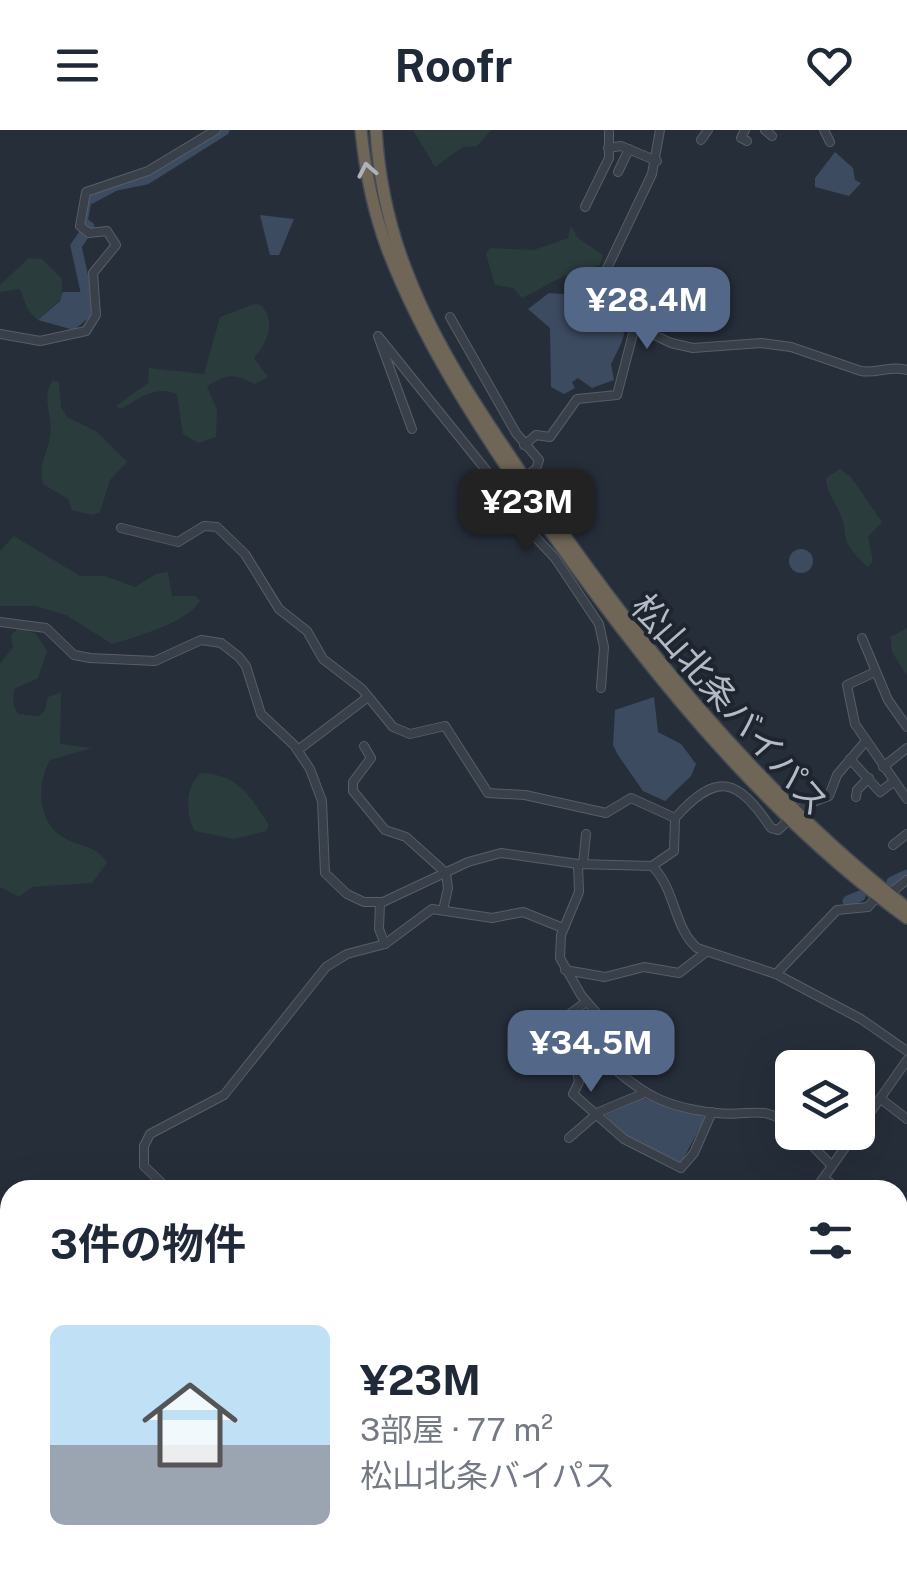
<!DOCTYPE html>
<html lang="ja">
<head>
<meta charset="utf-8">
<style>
	:root { --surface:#fff; --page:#f2f2f3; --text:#1f2937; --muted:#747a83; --line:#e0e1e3; --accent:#536888 }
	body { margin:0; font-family:"Public Sans","Noto Sans JP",sans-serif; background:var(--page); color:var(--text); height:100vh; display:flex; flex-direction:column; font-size:38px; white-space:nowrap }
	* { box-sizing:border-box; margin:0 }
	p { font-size:32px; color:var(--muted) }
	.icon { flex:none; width:55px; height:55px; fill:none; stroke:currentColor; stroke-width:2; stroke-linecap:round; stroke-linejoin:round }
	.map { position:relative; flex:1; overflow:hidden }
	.details { position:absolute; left:0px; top:1050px; width:908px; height:392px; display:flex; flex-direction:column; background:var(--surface); border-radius:30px 30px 0 0; box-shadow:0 10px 40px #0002 }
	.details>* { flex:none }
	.buttons { position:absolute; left:775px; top:920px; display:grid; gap:20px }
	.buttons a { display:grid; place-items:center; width:100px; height:100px; border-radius:15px; background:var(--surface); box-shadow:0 10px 40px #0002; font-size:50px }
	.price { position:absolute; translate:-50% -85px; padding:0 22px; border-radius:20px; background:var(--accent); color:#fff; font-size:32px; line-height:65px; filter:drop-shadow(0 2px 5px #0008) }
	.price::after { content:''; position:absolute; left:50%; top:60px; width:30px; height:22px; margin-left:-15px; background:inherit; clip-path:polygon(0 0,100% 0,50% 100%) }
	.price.selected { background:#222; color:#fff }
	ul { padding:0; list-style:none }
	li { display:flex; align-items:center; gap:30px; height:250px; padding:0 50px }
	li+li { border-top:2px solid var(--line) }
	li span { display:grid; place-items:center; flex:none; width:280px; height:200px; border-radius:15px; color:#555 }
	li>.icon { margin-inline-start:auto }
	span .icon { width:120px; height:120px; fill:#fffc; stroke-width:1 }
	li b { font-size:42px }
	h2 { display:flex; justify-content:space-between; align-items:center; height:120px; padding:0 50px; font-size:42px }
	header { display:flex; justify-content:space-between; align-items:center; height:130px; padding:0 50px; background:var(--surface); font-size:45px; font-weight:700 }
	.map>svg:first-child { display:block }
	.green { fill:#2b3c3d }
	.water { fill:#3d4b61 }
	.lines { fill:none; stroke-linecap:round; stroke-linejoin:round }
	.river { stroke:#3d4b61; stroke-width:11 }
	.minor-casing { stroke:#575e68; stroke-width:10 }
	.highway-casing { stroke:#444b55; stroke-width:14 }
	.minor { stroke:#39404a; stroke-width:8 }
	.highway { stroke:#6f6657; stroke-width:11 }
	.minor-bridge-casing { stroke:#575e68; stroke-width:10; stroke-linecap:butt }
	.minor-bridge { stroke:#39404a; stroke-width:8 }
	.oneway { stroke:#aeb2bb }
	.labels { text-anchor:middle; stroke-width:8; stroke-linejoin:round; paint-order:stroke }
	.street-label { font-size:35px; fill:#b5bbc6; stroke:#1e252f }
</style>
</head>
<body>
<header><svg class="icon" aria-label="menu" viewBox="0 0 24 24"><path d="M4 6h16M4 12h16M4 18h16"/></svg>Roofr<svg class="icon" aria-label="heart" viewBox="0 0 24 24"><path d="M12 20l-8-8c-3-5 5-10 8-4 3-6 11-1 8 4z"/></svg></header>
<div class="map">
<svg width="907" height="1442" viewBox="0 0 907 1442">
	<rect width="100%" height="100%" fill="#262e3a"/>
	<g class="green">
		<path d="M413 0H491L477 16 463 17 435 37Z"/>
		<path d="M571 96 578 108 603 125 600 135 562 147 522 168 513 158 495 155 486 124 490 118 534 120 568 108Z"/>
		<path d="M29 128 42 129 62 149V168L38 190 28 180 20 159 0 162V155Z"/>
		<path d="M254 174 261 175C277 193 267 213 254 228L268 247 255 254C233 244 230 243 207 256L217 280 216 307 199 313 183 304 177 264C155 255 140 268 121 279L116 276 148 253 149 238 204 244 220 187Z"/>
		<path d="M53 250 59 252 61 277 67 287 97 302 127 332 110 350 100 382 92 385 72 380 68 369 43 354C38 332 47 326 50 307 54 287 40 269 53 250Z"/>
		<path d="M840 339 851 347 882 392 868 407 873 431 868 437C835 407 852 408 838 379 832 366 827 363 826 348Z"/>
		<path d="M14 406 80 446H105L135 457 156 444 168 442 172 466H196L200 471C188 492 136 507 112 514L66 485 35 476H0V421Z"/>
		<path d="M19 498 36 504 47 521 38 548 14 559 13 574 18 584 39 586 45 580 48 567 61 562 60 614 92 618 50 630C36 655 37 694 66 709 83 718 96 715 107 733L92 753 32 757 19 767 0 757V534L13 517 11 505Z"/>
		<path d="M907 498V546L892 522 890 507Z"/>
		<path d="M201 643C239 645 249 665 269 695L266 701 234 709 195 701C185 685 185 656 201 643Z"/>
		<path d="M10 1119V1186L0 1176V1124Z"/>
		<path d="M0 1273 10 1289V1322L0 1318Z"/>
		<path d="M898 1366 907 1375V1413L898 1421 901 1395Z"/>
		<path d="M0 1417 10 1421V1432L65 1433 75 1442H0Z"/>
	</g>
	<g class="water">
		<path d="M835 22 853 38 855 50 861 53 849 66 815 57V48Z"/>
		<path d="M260 85 294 89 279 125H270Z"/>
		<path d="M63 162H90L92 185 74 200 38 190 60 171Z"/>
		<path d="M549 163 603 167C632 196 628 201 611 234L614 250 592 258 578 248 572 252 575 258 564 264 551 257 550 198 528 179Z"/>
		<circle cx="801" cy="431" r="12"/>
		<path d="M654 567 658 602 681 614 696 634 691 646 665 671 643 661 618 625 613 615 615 580Z"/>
		<path d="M643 968 701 983 705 988 681 1033 626 1007 605 985Z"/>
	</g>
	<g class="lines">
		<g class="river">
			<path d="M87 166 76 116 89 97 82 92 86 71 116 55 146 49 224 0"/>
			<path d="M892 752 907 745"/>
			<path d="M848 771 860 766"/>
			<path d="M898 1193 907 1192"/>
			<path d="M0 1206 10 1212"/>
			<path d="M898 1347 907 1336"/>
		</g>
		<g class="minor-casing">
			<g id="minor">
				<path d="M660 0 652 44 601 151 635 196 671 213 693 218 761 213 791 217 861 241C878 244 889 235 907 240"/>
				<path d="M745 0 741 8 747 11"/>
				<path d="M765 0 772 6"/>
				<path d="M824 0 830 12"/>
				<path d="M701 10 708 0"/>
				<path d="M608 18 621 16 657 31"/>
				<path d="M618 42 629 19"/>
				<path d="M585 77 609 28V0"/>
				<path d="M450 187 516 303 539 330 536 339"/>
				<path d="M0 204 40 211 86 201 96 185 93 143 116 115 107 101 89 103 80 96 86 62 148 41 216 0"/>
				<path d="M412 299 378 206 486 340 508 378 555 428 599 494 604 517 601 558"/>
				<path d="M524 315 536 305 550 307 577 269 617 265 635 196"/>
				<path d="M121 398 178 412 204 396 217 397 245 424 279 479 307 501 323 529 362 559 393 597 410 604 445 596 488 663 525 665 606 683 631 668 675 688"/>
				<path d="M0 492 46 498 74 525 90 528 155 531 201 510 221 513 239 527 246 536 261 584 294 615 310 639 322 671 325 743 347 764 364 772H383L468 732 501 723 578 734 652 736 674 721 675 688"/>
				<path d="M862 508 888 570 907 597"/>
				<path d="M875 542 847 555 855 594 907 669"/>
				<path d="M364 616 371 628 353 652V661L385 700 406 707 446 743 448 758 443 780"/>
				<path d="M298 620 368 567"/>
				<path d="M850 629 880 662 893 652"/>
				<path d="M883 637 907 618"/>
				<path d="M856 667 857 660 869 648"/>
				<path d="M675 688C718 640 738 649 771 698L778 700 805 675 829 666 837 645 865 612"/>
				<path d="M893 715 907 704"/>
				<path d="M578 734 579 762 561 805 560 828 581 865 606 894 605 930C641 964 666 978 717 983 751 987 763 973 792 997"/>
				<path d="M583 734 586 704"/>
				<path d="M652 736C676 759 673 797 697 818L776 844 861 889 907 921"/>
				<path d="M889 764 907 750"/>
				<path d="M380 773 379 799 385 814"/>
				<path d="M565 840 605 847 644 837 679 843 706 822"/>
				<path d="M776 844 837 780 868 777 877 767"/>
				<path d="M586 872 567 886 579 952 573 964 624 1009 681 1038 694 1023 712 982"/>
				<path d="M576 930 603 926"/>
				<path d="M558 931 575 927"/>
				<path d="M881 969 907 989"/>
				<path d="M858 1000 907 930"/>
				<path d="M799 1002 831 1035"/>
				<path d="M569 1008 599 982 642 964"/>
				<path d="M824 1048 839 1060"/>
				<path d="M169 1060 144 1036V1016L150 1004 224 965 326 837 347 824 385 814 432 779 492 788 523 782 563 798"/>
				<path d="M815 1060 856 1002"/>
				<path d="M898 1091 907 1100"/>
				<path d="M898 1165 907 1144"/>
				<path d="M0 1190 10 1199"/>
				<path d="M898 1202 907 1216"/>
				<path d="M901 1307 907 1319"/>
				<path d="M898 1353 907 1342"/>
				<path d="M898 1362 907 1371"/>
				<path d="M898 1424 907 1416"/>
				<path d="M72 1432 80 1442"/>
				<path d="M677 1432 688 1441"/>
				<path d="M745 1432 753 1442"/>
				<path d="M896 1432 897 1442"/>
				<path d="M148 1442 166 1432"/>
				<path d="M305 1442 324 1432"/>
				<path d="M434 1442 440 1432"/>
				<path d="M542 1442 544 1432"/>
				<path d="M573 1442 575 1432"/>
				<path d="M664 1442 666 1432"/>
				<path d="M771 1442 790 1432"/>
			</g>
		</g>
		<g class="highway-casing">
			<g id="highway">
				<path d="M361 0C365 40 373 80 387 118 422 210 477 294 532 375 636 526 758 680 907 788"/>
				<path d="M376 0C379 50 390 101 409 147 436 217 480 282 522 344 630 504 754 659 907 778"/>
			</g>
		</g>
		<use href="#minor" class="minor"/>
		<use href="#highway" class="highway"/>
		<g class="minor-bridge-casing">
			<path id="minor-bridge" d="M509 358 536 339"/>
		</g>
		<use href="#minor-bridge" class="minor-bridge"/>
	</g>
	<defs><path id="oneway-chevron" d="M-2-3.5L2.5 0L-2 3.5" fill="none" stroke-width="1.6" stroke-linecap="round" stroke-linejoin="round" transform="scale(2.5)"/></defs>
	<use class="oneway" href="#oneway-chevron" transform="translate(367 40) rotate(-101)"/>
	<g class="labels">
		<g class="street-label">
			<text transform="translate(730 575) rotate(49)" y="12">松山北条バイパス</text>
		</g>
	</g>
</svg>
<div class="buttons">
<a><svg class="icon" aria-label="layers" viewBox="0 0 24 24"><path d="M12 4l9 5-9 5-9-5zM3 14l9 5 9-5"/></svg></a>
</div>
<b class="price" style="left:647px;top:222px">¥28.4M</b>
<b class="price selected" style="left:527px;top:424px">¥23M</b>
<b class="price" style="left:591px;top:965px">¥34.5M</b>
<section class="details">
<h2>3件の物件<svg class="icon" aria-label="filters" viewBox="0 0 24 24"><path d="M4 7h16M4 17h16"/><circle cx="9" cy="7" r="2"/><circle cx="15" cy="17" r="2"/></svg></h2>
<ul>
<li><span style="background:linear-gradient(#bfe0f5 60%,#9aa5b1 0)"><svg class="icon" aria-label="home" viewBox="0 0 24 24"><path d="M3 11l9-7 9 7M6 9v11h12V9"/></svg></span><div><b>¥23M</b><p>3部屋 · 77 m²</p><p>松山北条バイパス</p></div></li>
</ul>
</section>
</div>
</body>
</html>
